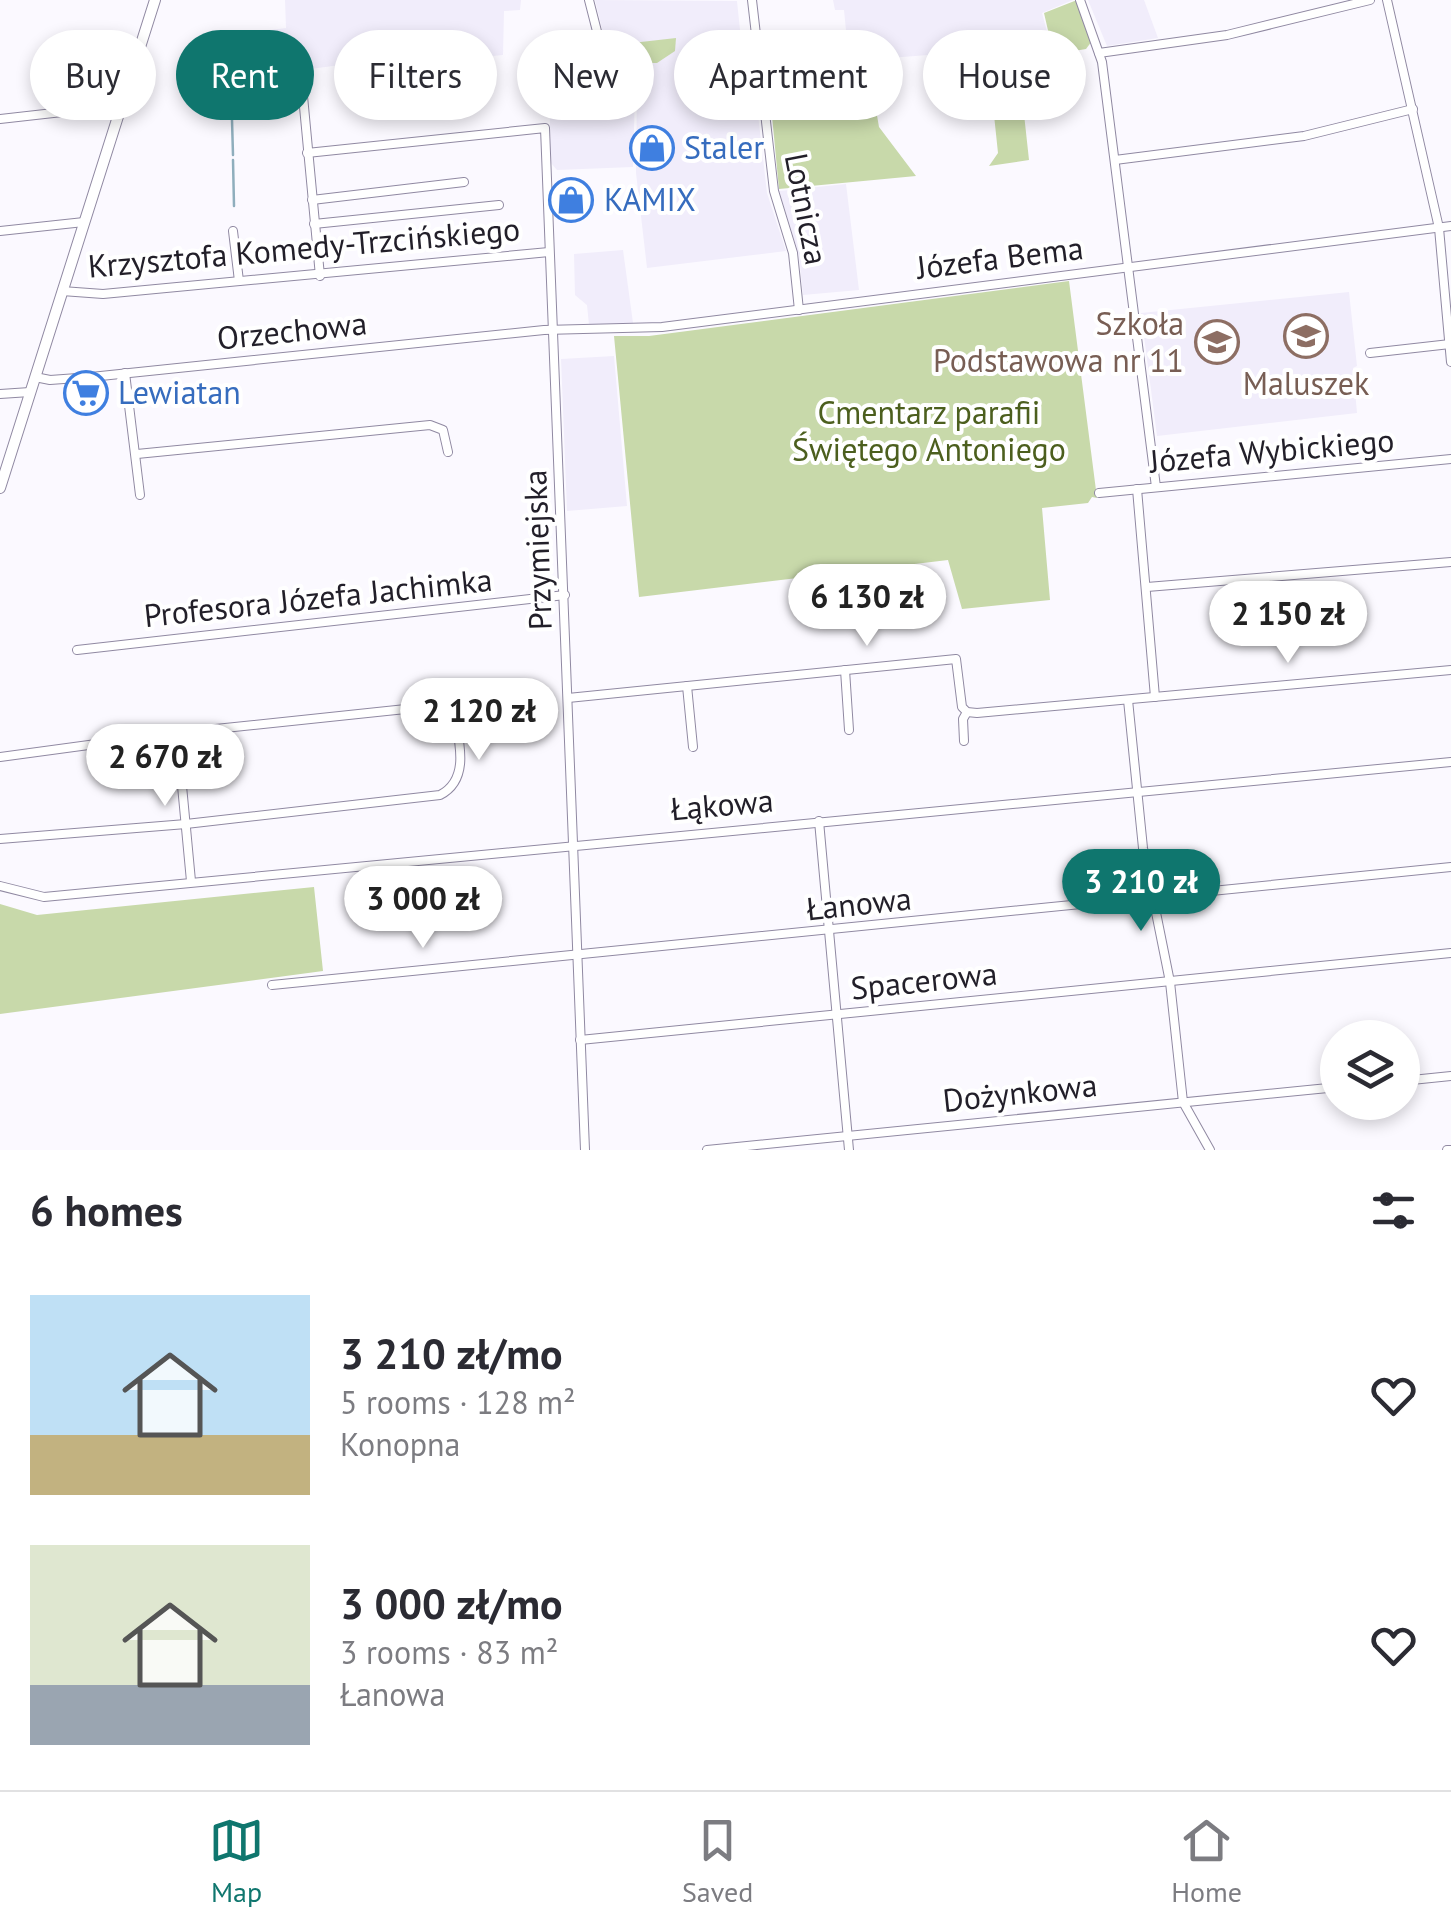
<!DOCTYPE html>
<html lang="en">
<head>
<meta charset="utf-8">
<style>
	:root { --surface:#fff; --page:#f2f2f3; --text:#2b2b33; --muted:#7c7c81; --line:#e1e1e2; --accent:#0f766e }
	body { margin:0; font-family:"PT Sans",sans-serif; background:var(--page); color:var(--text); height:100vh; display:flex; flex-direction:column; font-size:38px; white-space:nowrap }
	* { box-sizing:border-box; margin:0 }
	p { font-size:32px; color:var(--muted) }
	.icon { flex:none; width:55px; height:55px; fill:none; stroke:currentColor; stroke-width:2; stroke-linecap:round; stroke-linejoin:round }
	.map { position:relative; height:1150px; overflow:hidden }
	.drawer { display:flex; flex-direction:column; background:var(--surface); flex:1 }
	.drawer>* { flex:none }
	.guide { position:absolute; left:30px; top:30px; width:1392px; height:90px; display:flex; gap:20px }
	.fabs { position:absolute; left:1320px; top:1020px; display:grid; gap:20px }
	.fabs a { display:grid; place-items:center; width:100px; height:100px; border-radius:50%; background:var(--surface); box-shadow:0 5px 15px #0003; font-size:50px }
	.price { position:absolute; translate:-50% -85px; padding:0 22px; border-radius:35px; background:#fff; color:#222; font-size:32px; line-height:65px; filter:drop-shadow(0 2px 5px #0008) }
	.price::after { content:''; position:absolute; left:50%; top:60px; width:30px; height:22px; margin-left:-15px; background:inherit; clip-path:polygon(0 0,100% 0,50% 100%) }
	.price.current { background:var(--accent); color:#fff }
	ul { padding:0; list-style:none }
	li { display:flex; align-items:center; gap:30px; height:250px; padding:0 30px }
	li span { display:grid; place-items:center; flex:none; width:280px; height:200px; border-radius:0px; color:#555 }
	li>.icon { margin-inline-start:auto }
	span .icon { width:120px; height:120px; fill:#fffc; stroke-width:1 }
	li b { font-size:42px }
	h2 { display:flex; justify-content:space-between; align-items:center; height:120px; padding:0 30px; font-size:42px }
	.chip { padding:0 35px; border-radius:45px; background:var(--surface); box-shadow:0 5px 15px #0003; font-size:35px; line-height:90px }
	.chip.current { background:var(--accent); color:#fff }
	.dock { display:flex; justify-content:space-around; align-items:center; height:140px; border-top:2px solid var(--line); background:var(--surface); font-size:28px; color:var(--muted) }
	.dock a { display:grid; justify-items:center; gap:5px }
	.dock .current { color:var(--accent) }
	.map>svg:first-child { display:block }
	.built { fill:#f1edfb }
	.green { fill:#c8d9aa }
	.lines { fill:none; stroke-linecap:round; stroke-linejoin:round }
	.stream { stroke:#8faebd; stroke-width:2.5 }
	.street-casing { stroke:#9089a2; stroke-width:10 }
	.secondary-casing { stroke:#9089a2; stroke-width:12 }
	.street { stroke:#fff; stroke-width:8 }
	.secondary { stroke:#fff; stroke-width:10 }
	.labels { text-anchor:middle; stroke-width:8; stroke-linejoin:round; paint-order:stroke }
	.shop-label { font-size:32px; fill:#366cbe; stroke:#fff; text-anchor:start }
	.street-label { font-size:32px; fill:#221f29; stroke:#fff }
	.education-label { font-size:32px; fill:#785e54; stroke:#fff; text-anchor:end }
	.park-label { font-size:32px; fill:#4c5f1e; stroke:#fff }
</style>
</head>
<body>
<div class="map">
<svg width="1451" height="1150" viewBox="0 0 1451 1150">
	<rect width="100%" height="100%" fill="#fbf9ff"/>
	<g class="built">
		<path d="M285 0H521L520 10 504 11 503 55 356 69 355 63 266 75 262 31 286 28Z"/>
		<path d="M595 0 737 1 743 59 753 71 767 193 786 251 647 268 636 173 637 88 616 86Z"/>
		<path d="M833 0H1073L1042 13 1049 39 1008 49 849 61 844 10H835Z"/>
		<path d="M1088 0H1144L1158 38 1107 46Z"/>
		<path d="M549 83 635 89 633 167 557 170 551 163Z"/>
		<path d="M846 184 859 290 803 295 799 255 779 191Z"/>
		<path d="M623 250 633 323 589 325 587 305 575 295 574 254Z"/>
		<path d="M1349 292 1357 366 1353 368 1357 413 1157 436 1141 313Z"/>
		<path d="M614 356 627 506 567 511 561 359Z"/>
	</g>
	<g class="green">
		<path d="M1077 0 1092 41 1086 49 1032 58 1023 46 1050 39 1044 13Z"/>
		<path d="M676 38 675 51 657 63H636L627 51 632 43Z"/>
		<path d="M1019 68 1029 160 989 166 998 153 990 77 997 71Z"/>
		<path d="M863 87 874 98 879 127 916 176 779 189 770 95Z"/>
		<path d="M1069 281 1097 498 1092 497 1088 503 1042 508 1050 600 962 609 948 560 639 597 614 336H649Z"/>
		<path d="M314 887 323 971 0 1014V904L37 915Z"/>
	</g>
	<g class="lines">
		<g class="stream">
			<path d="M231 85 233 155"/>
			<path d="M233 160 234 206"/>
		</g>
		<g class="street-casing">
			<g id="street">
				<path d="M589 0 601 47"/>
				<path d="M752 0 774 191 793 253 799 310"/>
				<path d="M1080 0 1102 62 1156 487"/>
				<path d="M1387 0 1439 228 1451 362"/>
				<path d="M1099 53 1227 35 1370 0"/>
				<path d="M301 75 320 276"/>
				<path d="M0 119 89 109 118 117"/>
				<path d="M307 153 545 128 585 1150"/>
				<path d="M1115 160 1304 136 1413 109"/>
				<path d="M312 200 464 182"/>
				<path d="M314 224 499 205"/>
				<path d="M0 231 84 222"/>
				<path d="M233 231 239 281"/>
				<path d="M62 291 103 294 549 252"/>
				<path d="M1370 353 1450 344"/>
				<path d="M125 373 140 495"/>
				<path d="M35 377 50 380 91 377 544 330 662 327 1451 226"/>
				<path d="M0 394 30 392"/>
				<path d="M137 454 430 425 443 430 448 452"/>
				<path d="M1137 489 1155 697"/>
				<path d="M1099 493 1451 459"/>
				<path d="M1147 587 1451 562"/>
				<path d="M77 650 565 595"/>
				<path d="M845 670 849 730"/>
				<path d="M687 686 693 747"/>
				<path d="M568 698 956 659 962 707 967 712 977 713 1451 670"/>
				<path d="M1128 700 1143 848 1170 982 1183 1102 1210 1150"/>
				<path d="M177 733 191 881"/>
				<path d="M964 741 963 719 967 712"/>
				<path d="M0 757 177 733 453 704C457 735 473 778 440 795L186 824 0 839"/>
				<path d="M819 821 849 1150"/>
				<path d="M0 886 44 897 1451 762"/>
				<path d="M272 985 1451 867"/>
				<path d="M580 1040 1451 953"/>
				<path d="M1402 1081 1451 1076"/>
				<path d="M707 1150 1338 1087"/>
				<path d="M1447 1150H1451"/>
			</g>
		</g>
		<g class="secondary-casing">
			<path id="secondary" d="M0 488 155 0"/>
		</g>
		<use href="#street" class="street"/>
		<use href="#secondary" class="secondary"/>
	</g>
	<defs>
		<g id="shop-ring" transform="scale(2.25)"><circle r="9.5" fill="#fff" stroke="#3f7fe0" stroke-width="1.5"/><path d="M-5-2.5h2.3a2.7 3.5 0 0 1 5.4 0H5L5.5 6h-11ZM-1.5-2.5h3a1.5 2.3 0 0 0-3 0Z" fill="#3f7fe0"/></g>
		<g id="school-ring" transform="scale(2.25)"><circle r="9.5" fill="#fff" stroke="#8d6e63" stroke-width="1.5"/><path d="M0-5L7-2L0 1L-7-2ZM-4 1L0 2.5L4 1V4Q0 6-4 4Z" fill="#8d6e63"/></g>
		<g id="supermarket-ring" transform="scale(2.25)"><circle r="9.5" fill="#fff" stroke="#3f7fe0" stroke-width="1.5"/><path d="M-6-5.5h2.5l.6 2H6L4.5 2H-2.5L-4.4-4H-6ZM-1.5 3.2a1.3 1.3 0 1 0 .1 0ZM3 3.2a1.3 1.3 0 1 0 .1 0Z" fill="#3f7fe0"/></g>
	</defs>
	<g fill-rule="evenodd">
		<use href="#shop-ring" x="652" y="148"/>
		<use href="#shop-ring" x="571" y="200"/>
		<use href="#school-ring" x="1306" y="336"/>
		<use href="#school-ring" x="1217" y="342"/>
		<use href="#supermarket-ring" x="86" y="393"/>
	</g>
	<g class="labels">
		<g class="shop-label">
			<text x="684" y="159">Staler</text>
			<text x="604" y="211">KAMIX</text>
			<text x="118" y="404">Lewiatan</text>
		</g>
		<g class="street-label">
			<text transform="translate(806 209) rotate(79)" y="11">Lotnicza</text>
			<text transform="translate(304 248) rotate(-5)" y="11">Krzysztofa Komedy-Trzcińskiego</text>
			<text transform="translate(1000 258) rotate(-7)" y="11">Józefa Bema</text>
			<text transform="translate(292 331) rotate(-6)" y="11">Orzechowa</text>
			<text transform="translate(1272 451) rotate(-5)" y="11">Józefa Wybickiego</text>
			<text transform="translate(538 550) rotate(-92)" y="11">Przymiejska</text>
			<text transform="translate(318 598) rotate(-6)" y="11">Profesora Józefa Jachimka</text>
			<text transform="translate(722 805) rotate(-5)" y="11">Łąkowa</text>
			<text transform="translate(859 904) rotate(-6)" y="11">Łanowa</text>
			<text transform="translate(924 981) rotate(-6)" y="11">Spacerowa</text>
			<text transform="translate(1020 1093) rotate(-6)" y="11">Dożynkowa</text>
		</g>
		<g class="education-label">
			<text x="1184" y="335">Szkoła<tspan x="1184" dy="37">Podstawowa nr 11</tspan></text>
			<text x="1306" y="395" text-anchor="middle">Maluszek</text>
		</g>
		<g class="park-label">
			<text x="929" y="424">Cmentarz parafii<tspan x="929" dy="37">Świętego Antoniego</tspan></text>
		</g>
	</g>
</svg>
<div class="fabs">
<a><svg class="icon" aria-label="layers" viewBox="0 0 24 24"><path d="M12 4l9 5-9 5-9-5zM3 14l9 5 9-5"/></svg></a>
</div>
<b class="price" style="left:867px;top:649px">6 130 zł</b>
<b class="price" style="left:1288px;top:666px">2 150 zł</b>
<b class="price" style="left:479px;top:763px">2 120 zł</b>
<b class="price" style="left:165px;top:809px">2 670 zł</b>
<b class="price current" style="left:1141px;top:934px">3 210 zł</b>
<b class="price" style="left:423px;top:951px">3 000 zł</b>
<div class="guide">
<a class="chip">Buy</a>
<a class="chip current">Rent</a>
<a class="chip">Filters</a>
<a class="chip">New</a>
<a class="chip">Apartment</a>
<a class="chip">House</a>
</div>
</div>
<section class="drawer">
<h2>6 homes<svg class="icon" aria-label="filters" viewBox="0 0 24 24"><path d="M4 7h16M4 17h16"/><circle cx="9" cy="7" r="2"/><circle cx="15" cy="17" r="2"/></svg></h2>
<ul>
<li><span style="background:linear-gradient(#bfe0f5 70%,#c2b280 0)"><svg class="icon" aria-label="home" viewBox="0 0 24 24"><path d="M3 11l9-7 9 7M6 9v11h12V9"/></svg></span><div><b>3 210 zł/mo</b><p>5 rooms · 128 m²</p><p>Konopna</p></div><svg class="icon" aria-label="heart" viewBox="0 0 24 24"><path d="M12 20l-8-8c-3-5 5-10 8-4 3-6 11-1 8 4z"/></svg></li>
<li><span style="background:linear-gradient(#dfe7d0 70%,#9aa5b1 0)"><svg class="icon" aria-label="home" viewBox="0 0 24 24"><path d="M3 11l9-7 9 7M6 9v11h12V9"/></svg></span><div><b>3 000 zł/mo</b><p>3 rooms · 83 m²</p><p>Łanowa</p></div><svg class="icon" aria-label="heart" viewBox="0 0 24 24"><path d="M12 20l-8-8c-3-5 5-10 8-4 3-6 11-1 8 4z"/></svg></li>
</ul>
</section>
<nav class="dock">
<a class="current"><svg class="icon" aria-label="map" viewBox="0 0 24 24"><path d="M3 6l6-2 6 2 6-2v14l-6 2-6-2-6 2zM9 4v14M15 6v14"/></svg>Map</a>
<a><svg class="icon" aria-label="saved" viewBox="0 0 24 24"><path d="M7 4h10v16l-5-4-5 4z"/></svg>Saved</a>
<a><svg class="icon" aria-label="home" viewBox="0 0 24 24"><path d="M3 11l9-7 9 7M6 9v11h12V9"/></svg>Home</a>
</nav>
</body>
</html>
